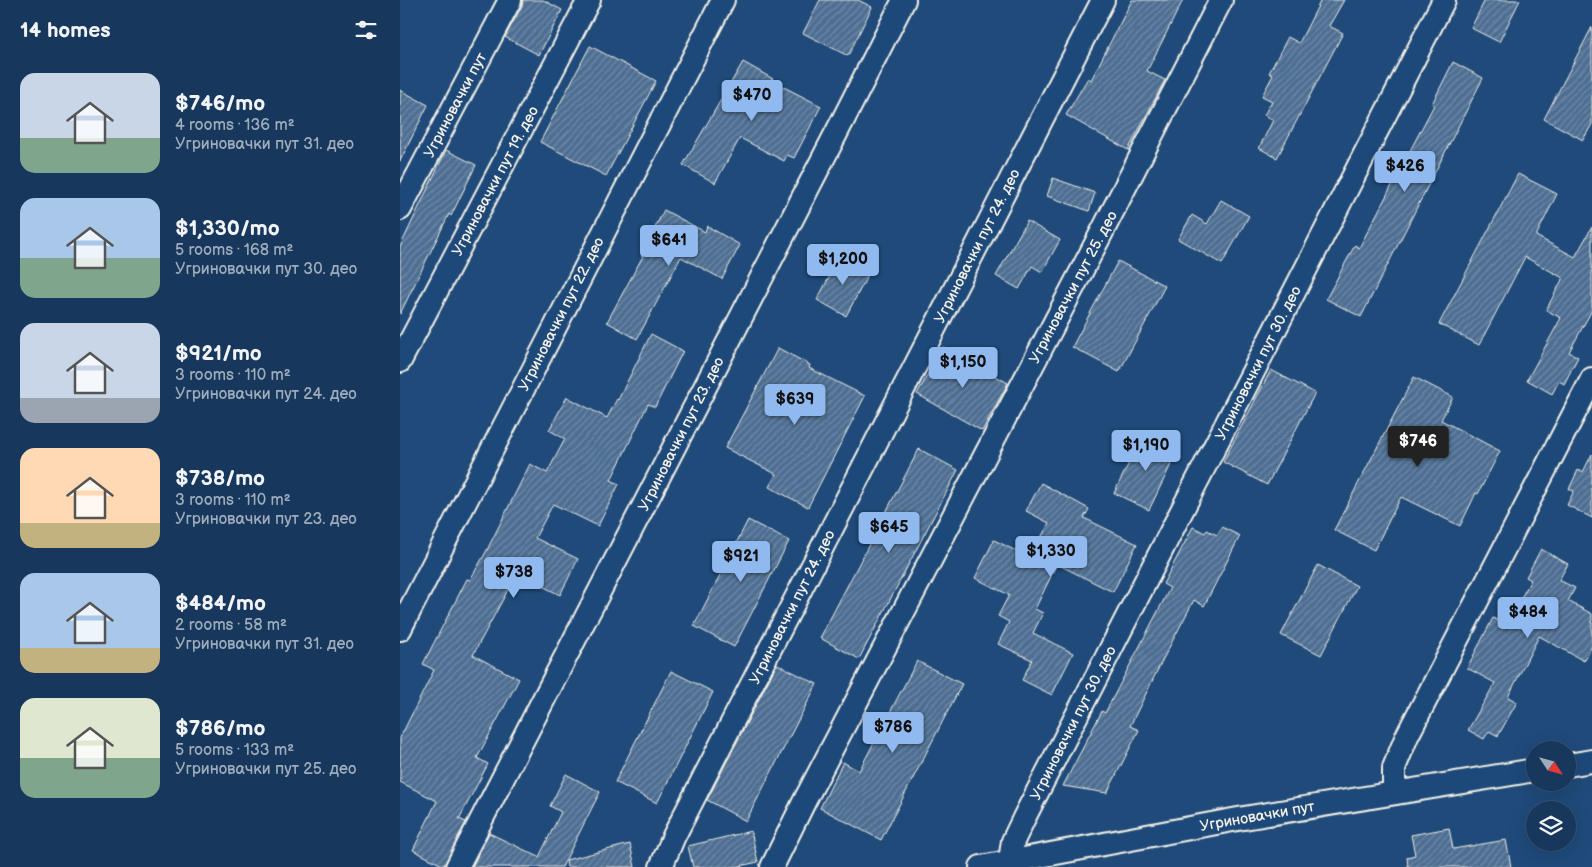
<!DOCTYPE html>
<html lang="en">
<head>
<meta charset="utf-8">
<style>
	:root { --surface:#17385c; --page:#203f62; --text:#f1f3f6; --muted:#9eacbb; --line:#365272; --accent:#90b9f0 }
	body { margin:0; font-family:"Balsamiq Sans",sans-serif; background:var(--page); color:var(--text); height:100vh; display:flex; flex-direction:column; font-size:19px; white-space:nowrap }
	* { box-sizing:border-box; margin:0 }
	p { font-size:16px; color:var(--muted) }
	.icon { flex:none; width:28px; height:28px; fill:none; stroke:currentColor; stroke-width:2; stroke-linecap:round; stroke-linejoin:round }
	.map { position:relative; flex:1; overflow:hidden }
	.sheet { display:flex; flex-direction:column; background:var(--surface); width:400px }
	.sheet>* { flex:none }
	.needle { width:32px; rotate:126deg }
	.controls { position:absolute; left:1126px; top:741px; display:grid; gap:10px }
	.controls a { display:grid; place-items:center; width:50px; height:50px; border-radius:50%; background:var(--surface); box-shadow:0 5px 20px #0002,0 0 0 1px var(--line); font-size:25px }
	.price { position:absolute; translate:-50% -42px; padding:0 11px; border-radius:5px; background:var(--accent); color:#111; font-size:16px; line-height:32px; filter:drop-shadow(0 1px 2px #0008) }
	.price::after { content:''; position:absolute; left:50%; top:30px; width:15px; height:11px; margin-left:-8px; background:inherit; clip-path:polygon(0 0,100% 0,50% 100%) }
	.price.on { background:#222; color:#fff }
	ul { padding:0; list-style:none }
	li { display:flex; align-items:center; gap:15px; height:125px; padding:0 20px }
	li span { display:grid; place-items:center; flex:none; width:140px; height:100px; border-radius:15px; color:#555 }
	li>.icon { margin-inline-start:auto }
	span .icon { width:60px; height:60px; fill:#fffc; stroke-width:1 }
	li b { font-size:21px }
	h2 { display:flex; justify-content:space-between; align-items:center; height:60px; padding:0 20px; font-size:21px }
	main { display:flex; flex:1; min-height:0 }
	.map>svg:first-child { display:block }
	.building { fill:url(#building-hatch); stroke:#f4f1e8 }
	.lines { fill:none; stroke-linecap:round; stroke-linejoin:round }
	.minor-casing { stroke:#f4f1e8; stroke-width:26 }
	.minor { stroke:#1f4a7a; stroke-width:22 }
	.labels { text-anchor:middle; stroke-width:4; stroke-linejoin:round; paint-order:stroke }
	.street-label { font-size:15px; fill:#f4f1e8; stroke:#1f4a7a }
</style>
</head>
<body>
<main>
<section class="sheet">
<h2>14 homes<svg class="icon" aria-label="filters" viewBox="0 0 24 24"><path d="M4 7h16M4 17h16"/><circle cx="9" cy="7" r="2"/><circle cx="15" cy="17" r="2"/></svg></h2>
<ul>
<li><span style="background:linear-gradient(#c9d6e8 65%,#7fa58c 0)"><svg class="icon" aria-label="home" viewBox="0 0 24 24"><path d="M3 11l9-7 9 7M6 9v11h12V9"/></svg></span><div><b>$746/mo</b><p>4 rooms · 136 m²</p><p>Угриновачки пут 31. део</p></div></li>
<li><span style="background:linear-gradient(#a9c7e8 60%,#7fa58c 0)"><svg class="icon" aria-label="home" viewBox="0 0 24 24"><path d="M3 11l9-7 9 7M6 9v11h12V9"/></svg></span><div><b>$1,330/mo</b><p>5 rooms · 168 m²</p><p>Угриновачки пут 30. део</p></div></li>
<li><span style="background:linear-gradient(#c9d6e8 75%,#9aa5b1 0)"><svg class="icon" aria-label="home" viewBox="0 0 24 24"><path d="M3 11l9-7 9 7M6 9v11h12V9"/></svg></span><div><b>$921/mo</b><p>3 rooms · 110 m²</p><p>Угриновачки пут 24. део</p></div></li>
<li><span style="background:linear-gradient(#ffd9b3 75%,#c2b280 0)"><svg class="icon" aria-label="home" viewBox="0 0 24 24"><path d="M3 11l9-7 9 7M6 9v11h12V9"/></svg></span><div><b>$738/mo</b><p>3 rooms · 110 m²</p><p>Угриновачки пут 23. део</p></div></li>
<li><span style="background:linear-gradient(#a9c7e8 75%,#c2b280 0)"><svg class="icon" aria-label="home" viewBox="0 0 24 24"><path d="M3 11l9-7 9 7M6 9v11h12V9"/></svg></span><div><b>$484/mo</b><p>2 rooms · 58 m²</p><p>Угриновачки пут 31. део</p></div></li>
<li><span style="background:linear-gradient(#dfe7d0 60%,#7fa58c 0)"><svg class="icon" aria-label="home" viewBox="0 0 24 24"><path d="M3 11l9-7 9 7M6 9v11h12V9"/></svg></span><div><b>$786/mo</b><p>5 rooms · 133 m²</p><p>Угриновачки пут 25. део</p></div></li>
</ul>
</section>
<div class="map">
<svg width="1192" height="867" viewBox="0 0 1192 867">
	<defs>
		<pattern id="building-hatch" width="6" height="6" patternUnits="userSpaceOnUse" patternTransform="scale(1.25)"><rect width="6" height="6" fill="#4d6e92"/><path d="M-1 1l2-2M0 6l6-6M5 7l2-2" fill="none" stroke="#708aa6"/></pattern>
	</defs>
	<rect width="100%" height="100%" fill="#1f4a7a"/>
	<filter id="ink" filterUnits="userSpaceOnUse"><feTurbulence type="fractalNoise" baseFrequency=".02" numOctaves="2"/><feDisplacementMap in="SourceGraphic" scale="10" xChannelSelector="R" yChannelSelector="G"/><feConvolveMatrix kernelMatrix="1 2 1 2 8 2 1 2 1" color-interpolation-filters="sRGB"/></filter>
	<g filter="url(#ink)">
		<g class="building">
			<path d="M123 0H143L162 10 139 55 105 37 122 6Z"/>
			<path d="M420 0H458L472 7 448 56 403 33Z"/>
			<path d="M732 0H783L747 71 765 80 728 150 666 115 688 78 691 80Z"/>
			<path d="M921 0H944L929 26 943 33 877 158 859 148 873 120 864 115 872 101 862 96 873 75 869 73 888 37 899 43Z"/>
			<path d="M1085 0H1120L1099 42 1071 28Z"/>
			<path d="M1192 27V124L1183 140 1144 119Z"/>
			<path d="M190 46 256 81 206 176 140 142Z"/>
			<path d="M343 62 373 79 372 81 421 106 394 158 387 155 384 161 340 138 315 183 283 165Z"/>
			<path d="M1053 62 1083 78 961 317 926 299 955 245 959 248 1034 105 1032 104Z"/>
			<path d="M0 90 28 105 0 161Z"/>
			<path d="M46 150 76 165 51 216 49 214 0 314V247Z"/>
			<path d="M1118 174 1157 194 1136 236 1175 257 1192 227V310L1169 352 1178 357 1164 384 1159 381 1152 394 1127 380 1161 318 1146 310 1163 278 1125 257 1079 345 1039 324Z"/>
			<path d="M653 178 695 193 689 211 647 196Z"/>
			<path d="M821 200 849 216 822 264 778 239 792 215 807 224Z"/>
			<path d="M264 210 305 232 307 226 340 245 322 279 281 257 237 339 207 322 243 256 241 255Z"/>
			<path d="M627 221 660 240 642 272 632 266 619 289 596 276Z"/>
			<path d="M441 255 470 271 446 316 417 300Z"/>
			<path d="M718 261 765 286 719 372 672 347Z"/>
			<path d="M251 334 283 351 255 407 248 404 211 480 219 484 198 526 153 504 135 538 178 559 160 595 117 573 73 655 119 679 77 758 88 764 59 819 66 822 44 866 13 850 37 801 0 782V738L34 670 23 664 67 579 70 580 86 552 130 464 147 473 165 439 149 430 167 397 207 418 217 399 218 400Z"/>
			<path d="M543 347 608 383 582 431 517 394Z"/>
			<path d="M378 348 410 365 409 368 465 396 408 507 369 487 376 474 325 448Z"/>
			<path d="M871 370 915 393 867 485 823 462Z"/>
			<path d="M1014 377 1053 397 1041 420 1100 451 1078 494 1076 493 1060 526 1001 497 974 550 934 530Z"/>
			<path d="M744 433 778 450 749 510 714 493Z"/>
			<path d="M519 449 558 470 459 659 420 638Z"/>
			<path d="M1192 454V518L1167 505 1174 491 1169 489 1178 470 1183 472Z"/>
			<path d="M641 483 689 509 684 518 737 544 713 592 657 564 635 609 643 613 633 633 673 653 652 695 622 680 632 660 598 644 609 622 598 616 609 595 575 578 594 540 630 558 649 523 626 511Z"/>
			<path d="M348 520 389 541 334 647 294 626Z"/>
			<path d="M793 527 805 533 807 530 817 535 822 527 840 536 804 606 794 600 763 659 730 726 739 730 707 793 663 786 702 711 705 713 770 588 763 584Z"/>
			<path d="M1141 549 1168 564 1159 580 1175 588 1168 601 1192 614V646L1184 661 1139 636 1108 697 1117 702 1098 736 1089 731 1084 739 1068 730 1095 683 1067 668 1093 618 1106 625 1131 580 1126 577Z"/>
			<path d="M918 565 957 586 921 655 881 635Z"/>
			<path d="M517 661 562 684 481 840 420 808 443 762 459 771Z"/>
			<path d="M377 664 417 684 346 821 307 800Z"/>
			<path d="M271 671 313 692 257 803 215 782Z"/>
			<path d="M166 774 200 792 162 867H72L89 833 139 857 161 812 150 806Z"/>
			<path d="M1049 828 1053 849 1106 840 1111 867H1008L1007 857 1015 855 1011 835Z"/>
			<path d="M351 831 358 862 335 867H293L288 846Z"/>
			<path d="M230 844 235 867H167L166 860Z"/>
		</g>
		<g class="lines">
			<g class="minor-casing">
				<g id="minor">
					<path d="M0 209 110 0"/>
					<path d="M0 361 189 0"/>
					<path d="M0 629 323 0"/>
					<path d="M1168 765 1192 761"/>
					<path d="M994 793V768L1007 736 1192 379"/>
					<path d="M610 861 613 841 624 818 1044 0"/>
					<path d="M57 867 442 122 504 0"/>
					<path d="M261 867 274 836 703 0"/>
					<path d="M372 867 404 802 703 230 821 0"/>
					<path d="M581 867 838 819 1135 770"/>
				</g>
			</g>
			<use href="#minor" class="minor"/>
		</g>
	</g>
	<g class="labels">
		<g class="street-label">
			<text transform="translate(55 105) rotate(-62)" y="5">Угриновачки пут</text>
			<text transform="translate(95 181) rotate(-62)" y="5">Угриновачки пут 19. део</text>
			<text transform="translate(577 246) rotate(-63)" y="5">Угриновачки пут 24. део</text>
			<text transform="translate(673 287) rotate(-62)" y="5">Угриновачки пут 25. део</text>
			<text transform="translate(161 314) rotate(-63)" y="5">Угриновачки пут 22. део</text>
			<text transform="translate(858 363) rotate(-63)" y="5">Угриновачки пут 30. део</text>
			<text transform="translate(281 434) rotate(-63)" y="5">Угриновачки пут 23. део</text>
			<text transform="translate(392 607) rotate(-63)" y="5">Угриновачки пут 24. део</text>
			<text transform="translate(673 723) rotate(-63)" y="5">Угриновачки пут 30. део</text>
			<text transform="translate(857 816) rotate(-10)" y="5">Угриновачки пут</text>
		</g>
	</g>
</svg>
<div class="controls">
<a><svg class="needle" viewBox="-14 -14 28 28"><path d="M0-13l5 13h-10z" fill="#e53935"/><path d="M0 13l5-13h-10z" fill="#9eacbb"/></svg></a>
<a><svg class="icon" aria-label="layers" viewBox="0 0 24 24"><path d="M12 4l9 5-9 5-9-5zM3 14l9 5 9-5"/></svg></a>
</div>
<b class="price" style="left:352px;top:122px">$470</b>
<b class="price" style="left:1005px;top:193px">$426</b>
<b class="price" style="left:269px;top:267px">$641</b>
<b class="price" style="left:443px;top:286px">$1,200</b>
<b class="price" style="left:563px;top:389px">$1,150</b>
<b class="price" style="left:395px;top:426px">$639</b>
<b class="price on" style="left:1018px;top:468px">$746</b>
<b class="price" style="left:746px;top:472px">$1,190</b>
<b class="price" style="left:489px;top:554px">$645</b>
<b class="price" style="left:651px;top:578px">$1,330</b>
<b class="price" style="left:341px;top:583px">$921</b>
<b class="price" style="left:114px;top:599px">$738</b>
<b class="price" style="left:1128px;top:639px">$484</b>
<b class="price" style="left:493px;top:754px">$786</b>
</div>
</main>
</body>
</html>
